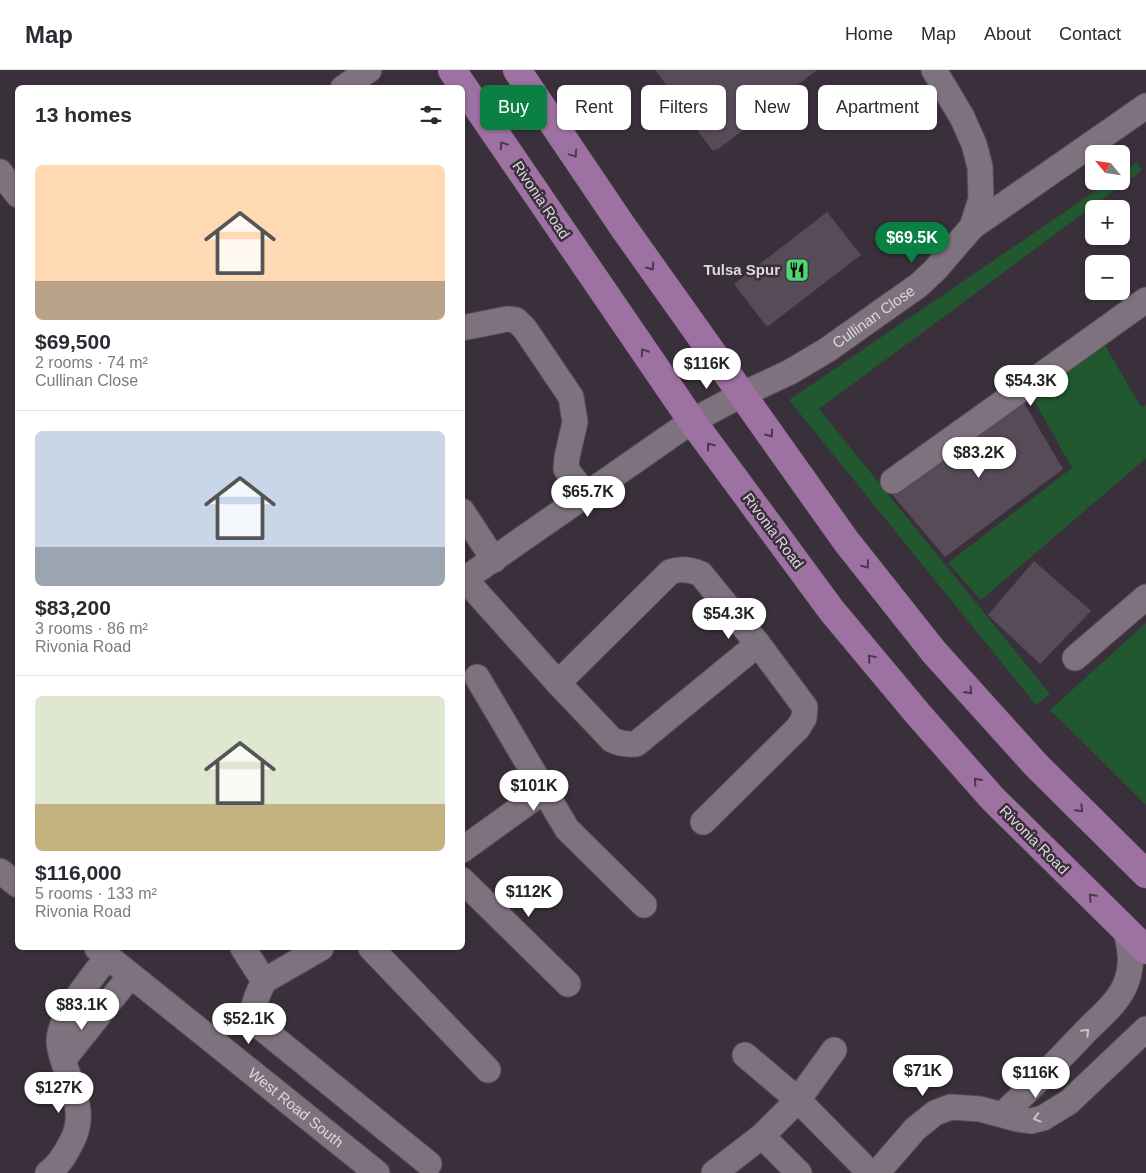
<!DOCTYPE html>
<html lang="en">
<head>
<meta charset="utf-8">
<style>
	:root { --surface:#fff; --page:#f2f2f3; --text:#2b2b33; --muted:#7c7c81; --line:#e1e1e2; --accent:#0b8043 }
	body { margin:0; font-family:Helvetica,sans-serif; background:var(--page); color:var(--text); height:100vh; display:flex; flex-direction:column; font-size:19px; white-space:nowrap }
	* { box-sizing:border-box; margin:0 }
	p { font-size:16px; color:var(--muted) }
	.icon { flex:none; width:28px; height:28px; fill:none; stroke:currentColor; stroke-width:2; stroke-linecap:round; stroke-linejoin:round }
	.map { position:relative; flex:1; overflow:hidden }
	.details { position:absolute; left:15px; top:15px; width:450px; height:865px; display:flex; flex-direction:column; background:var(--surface); border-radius:8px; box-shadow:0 1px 4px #0004 }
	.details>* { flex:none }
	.hud { position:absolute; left:480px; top:15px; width:475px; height:45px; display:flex; gap:10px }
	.needle { width:32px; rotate:299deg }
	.buttons { position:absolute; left:1085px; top:75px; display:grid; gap:10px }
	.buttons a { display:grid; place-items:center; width:45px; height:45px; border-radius:8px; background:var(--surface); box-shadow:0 1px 4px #0004; font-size:25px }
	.price { position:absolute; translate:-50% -42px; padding:0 11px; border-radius:18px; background:#fff; color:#222; font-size:16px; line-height:32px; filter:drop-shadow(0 1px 2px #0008) }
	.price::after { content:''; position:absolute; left:50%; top:30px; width:15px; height:11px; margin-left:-8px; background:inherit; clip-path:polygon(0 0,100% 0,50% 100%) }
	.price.on { background:var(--accent); color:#fff }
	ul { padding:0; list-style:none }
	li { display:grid; align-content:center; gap:10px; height:265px; padding:0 20px }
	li+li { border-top:1px solid var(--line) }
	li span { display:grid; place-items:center; height:155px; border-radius:8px; color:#555 }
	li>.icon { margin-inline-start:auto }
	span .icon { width:90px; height:90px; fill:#fffc; stroke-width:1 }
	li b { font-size:21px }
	h2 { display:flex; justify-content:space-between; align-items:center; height:60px; padding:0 20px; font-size:21px }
	.chip { padding:0 18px; border-radius:8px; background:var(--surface); box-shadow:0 1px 4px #0004; font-size:18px; line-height:45px }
	.chip.on { background:var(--accent); color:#fff }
	header { display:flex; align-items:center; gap:30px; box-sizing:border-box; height:70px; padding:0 25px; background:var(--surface); border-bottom:1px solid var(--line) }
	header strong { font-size:24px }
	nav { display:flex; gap:28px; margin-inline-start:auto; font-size:18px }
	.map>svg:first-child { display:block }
	.green { fill:#21582f }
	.building { fill:#564b57 }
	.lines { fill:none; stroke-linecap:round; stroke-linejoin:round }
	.minor-casing { stroke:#564d57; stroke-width:27 }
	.major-casing { stroke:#564d57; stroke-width:29 }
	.minor { stroke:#7e727f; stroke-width:25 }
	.major { stroke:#9d71a1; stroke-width:28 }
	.oneway { stroke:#493a4a }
	.oneway2 { stroke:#cbc3cb }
	.labels { text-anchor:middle; stroke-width:5; stroke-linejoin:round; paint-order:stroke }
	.street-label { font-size:15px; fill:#ded7de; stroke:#3a303b }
	.poi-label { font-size:15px; font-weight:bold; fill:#ded7de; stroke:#3a303b; text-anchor:end }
</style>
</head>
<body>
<header>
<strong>Map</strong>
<nav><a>Home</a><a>Map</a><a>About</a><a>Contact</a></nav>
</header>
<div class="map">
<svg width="1146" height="1103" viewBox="0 0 1146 1103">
	<rect width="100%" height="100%" fill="#3a303b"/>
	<g class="green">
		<path d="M1136 93 1142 100 819 339 1050 624 1036 635 789 330 1110 111H1121V104Z"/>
		<path d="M1103 272 1141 337 1146 335V388L981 530 948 493 1072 398 1031 325Z"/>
		<path d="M1146 553V735L1050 640Z"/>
	</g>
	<g class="building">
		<path d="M655 0H817L763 42 764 44 717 80 716 79 713 81 672 27 674 25Z"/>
		<path d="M827 142 861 185 767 257 734 214Z"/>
		<path d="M1021 328 1063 399 945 487 890 422Z"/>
		<path d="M1034 491 1091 541 1040 594 988 545Z"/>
	</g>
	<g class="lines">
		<g class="minor-casing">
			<g id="minor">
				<path d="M343 18 369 0"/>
				<path d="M0 102 18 125"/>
				<path d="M972 157 1146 36"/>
				<path d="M462 258 507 249 516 250 525 259 571 327 575 352 567 387 566 399 586 425"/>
				<path d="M893 411 1146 230"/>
				<path d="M462 441 494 490"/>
				<path d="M462 506 558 613 612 670C621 674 627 675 636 674L758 574"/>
				<path id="s1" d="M462 511 692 351 741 325 790 302 827 280 919 215 935 200 972 157 981 129 980 97 974 74 962 47 934 0"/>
				<path d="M1075 588 1146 527"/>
				<path d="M477 607 567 759 644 835"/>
				<path d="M558 613 670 502C681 498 690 499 701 504L758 574 805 637 804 648 798 658 703 752"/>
				<path d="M462 780 545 720"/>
				<path d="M0 801 18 815"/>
				<path d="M462 810 568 914"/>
				<path id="s2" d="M97 878 377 1103"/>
				<path d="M243 878 264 911C258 924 247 942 258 955L429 1094"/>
				<path d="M371 878 488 1000"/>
				<path d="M264 911 321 878"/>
				<path d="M745 985 798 1030 870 1103"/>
				<path d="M63 990 130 906"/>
				<path d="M1003 1044C1032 1017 1060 989 1087 960 1102 945 1121 930 1127 910 1133 893 1130 878 1126 861"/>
				<path d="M762 1066 799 1103"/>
				<path d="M48 1103C59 1095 65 1085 71 1073 87 1045 73 1021 64 993 62 987 59 978 59 971 60 944 92 908 108 886"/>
				<path d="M714 1103 762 1066 798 1030 834 980"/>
				<path d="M877 1103 915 1059 935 1043 951 1037 980 1039 1017 1049 1031 1051 1043 1048 1069 1032 1146 959"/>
			</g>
		</g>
		<g class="major-casing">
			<g id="major">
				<path d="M452 0 692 351 832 541 918 644 992 728 1146 880"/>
				<path d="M517 0 623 157 846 471 934 582 1036 695 1146 804"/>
			</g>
		</g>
		<use href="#minor" class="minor"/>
		<use href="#major" class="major"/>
	</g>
	<defs><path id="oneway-chevron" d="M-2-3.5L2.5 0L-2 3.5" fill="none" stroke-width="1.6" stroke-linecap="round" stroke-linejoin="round" transform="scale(1.25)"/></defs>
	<g class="oneway">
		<use href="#oneway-chevron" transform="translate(503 75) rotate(-124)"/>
		<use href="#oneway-chevron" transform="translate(574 84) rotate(56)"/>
		<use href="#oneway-chevron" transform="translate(651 197) rotate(55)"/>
		<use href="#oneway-chevron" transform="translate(644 282) rotate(-124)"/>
		<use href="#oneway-chevron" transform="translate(770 364) rotate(54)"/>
		<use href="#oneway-chevron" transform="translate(710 376) rotate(-127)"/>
		<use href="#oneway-chevron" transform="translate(866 495) rotate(51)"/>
		<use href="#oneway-chevron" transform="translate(871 588) rotate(-130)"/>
		<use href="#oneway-chevron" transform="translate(969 621) rotate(48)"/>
		<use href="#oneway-chevron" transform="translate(977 711) rotate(-132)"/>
		<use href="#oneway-chevron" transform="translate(1080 739) rotate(45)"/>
		<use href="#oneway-chevron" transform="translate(1092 827) rotate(-135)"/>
	</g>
	<g class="oneway2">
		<use href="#oneway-chevron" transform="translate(1086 962) rotate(-46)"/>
		<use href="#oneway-chevron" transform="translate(1037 1048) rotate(165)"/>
	</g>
	<defs>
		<g id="restaurant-square" transform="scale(1.25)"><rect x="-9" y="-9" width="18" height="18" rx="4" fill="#51d674" stroke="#3a303b"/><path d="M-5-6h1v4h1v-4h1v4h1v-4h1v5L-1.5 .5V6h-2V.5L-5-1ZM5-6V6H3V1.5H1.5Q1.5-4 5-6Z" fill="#111"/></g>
	</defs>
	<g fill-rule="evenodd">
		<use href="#restaurant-square" x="797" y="200"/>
	</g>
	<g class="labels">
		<g class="street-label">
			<text transform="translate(541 130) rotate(56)" y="5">Rivonia Road</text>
			<text dy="5" stroke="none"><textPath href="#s1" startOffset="490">Cullinan Close</textPath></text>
			<text transform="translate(773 461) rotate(53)" y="5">Rivonia Road</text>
			<text transform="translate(1034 770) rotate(45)" y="5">Rivonia Road</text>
			<text dy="5" stroke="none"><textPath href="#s2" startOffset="255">West Road South</textPath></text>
		</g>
		<g class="poi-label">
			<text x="780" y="205">Tulsa Spur</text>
		</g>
	</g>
</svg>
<div class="buttons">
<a><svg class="needle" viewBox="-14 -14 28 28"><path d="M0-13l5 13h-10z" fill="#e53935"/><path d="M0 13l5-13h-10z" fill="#7c7c81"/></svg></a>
<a>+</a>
<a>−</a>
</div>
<b class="price on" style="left:912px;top:194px">$69.5K</b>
<b class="price" style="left:707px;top:320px">$116K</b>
<b class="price" style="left:1031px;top:337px">$54.3K</b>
<b class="price" style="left:979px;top:409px">$83.2K</b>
<b class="price" style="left:588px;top:448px">$65.7K</b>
<b class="price" style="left:729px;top:570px">$54.3K</b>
<b class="price" style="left:534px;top:742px">$101K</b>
<b class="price" style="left:529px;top:848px">$112K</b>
<b class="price" style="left:82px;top:961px">$83.1K</b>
<b class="price" style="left:249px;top:975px">$52.1K</b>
<b class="price" style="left:923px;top:1027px">$71K</b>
<b class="price" style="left:1036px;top:1029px">$116K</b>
<b class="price" style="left:59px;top:1044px">$127K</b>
<div class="hud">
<a class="chip on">Buy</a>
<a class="chip">Rent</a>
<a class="chip">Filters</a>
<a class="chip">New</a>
<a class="chip">Apartment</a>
</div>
<section class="details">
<h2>13 homes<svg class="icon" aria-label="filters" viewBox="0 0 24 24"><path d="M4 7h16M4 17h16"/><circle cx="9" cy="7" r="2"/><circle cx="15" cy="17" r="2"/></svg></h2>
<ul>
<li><span style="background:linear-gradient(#ffd9b3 75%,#b9a48a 0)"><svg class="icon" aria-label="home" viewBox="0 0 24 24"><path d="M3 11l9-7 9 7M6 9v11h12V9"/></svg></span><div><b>$69,500</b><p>2 rooms · 74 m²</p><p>Cullinan Close</p></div></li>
<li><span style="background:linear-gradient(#c9d6e8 75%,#9aa5b1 0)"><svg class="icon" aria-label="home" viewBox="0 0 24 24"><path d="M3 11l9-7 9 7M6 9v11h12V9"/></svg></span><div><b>$83,200</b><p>3 rooms · 86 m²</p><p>Rivonia Road</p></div></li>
<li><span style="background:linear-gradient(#dfe7d0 70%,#c2b280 0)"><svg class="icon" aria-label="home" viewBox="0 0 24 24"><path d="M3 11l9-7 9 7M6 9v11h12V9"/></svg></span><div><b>$116,000</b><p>5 rooms · 133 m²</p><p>Rivonia Road</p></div></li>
</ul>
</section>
</div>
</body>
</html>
